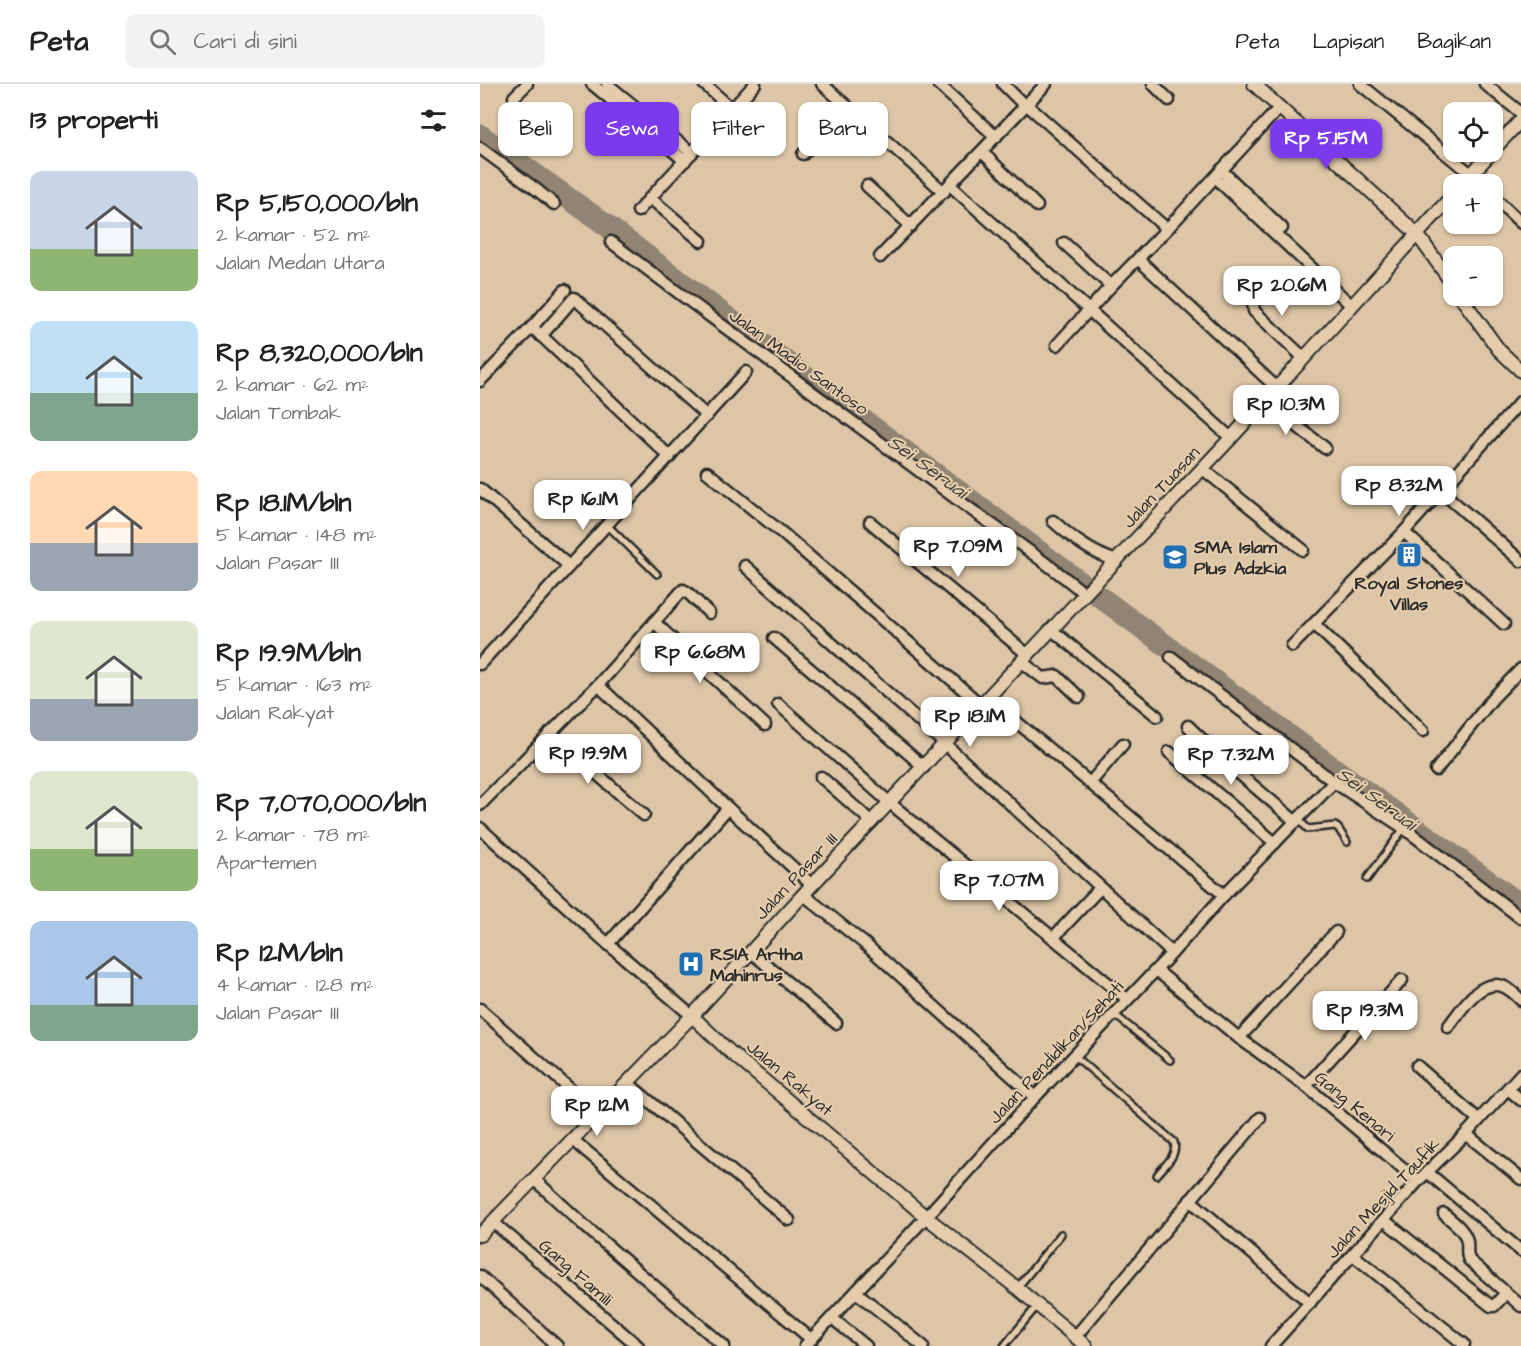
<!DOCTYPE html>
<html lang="id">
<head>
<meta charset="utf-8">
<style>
	:root { --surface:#fff; --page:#f2f2f2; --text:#222; --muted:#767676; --line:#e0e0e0; --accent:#7c3aed }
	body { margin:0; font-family:"Architects Daughter",sans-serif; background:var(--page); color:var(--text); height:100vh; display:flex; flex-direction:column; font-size:22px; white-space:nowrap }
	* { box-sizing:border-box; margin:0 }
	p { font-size:20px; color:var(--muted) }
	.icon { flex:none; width:33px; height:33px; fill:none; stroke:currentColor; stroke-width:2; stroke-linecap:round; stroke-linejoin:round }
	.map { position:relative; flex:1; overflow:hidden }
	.details { display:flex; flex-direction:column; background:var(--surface); width:480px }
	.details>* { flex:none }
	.top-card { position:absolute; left:18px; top:18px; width:570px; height:54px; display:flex; gap:12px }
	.controls { position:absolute; left:963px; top:18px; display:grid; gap:12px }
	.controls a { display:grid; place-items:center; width:60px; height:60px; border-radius:12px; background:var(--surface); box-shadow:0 2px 4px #0004; font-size:30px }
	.price { position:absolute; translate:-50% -51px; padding:0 14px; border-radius:12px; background:#fff; color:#222; font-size:20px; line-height:39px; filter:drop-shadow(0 2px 3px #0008) }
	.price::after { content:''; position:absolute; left:50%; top:36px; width:18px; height:14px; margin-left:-9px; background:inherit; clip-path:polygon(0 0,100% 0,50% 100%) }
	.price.selected { background:var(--accent); color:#fff }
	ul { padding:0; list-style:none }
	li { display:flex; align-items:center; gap:18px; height:150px; padding:0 30px }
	li span { display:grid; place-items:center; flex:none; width:168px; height:120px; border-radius:12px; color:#555 }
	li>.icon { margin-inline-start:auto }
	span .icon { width:72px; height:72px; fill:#fffc; stroke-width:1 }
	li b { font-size:26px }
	h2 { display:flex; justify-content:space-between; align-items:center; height:72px; padding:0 30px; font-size:26px }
	.tag { padding:0 21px; border-radius:12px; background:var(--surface); box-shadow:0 2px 4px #0004; font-size:21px; line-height:54px }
	.tag.selected { background:var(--accent); color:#fff }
	header { display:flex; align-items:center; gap:36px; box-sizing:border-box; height:84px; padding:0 30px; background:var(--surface); border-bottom:2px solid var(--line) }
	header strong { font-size:28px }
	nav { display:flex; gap:33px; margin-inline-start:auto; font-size:21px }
	.search { width:420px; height:54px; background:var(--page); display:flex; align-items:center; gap:15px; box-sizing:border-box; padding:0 21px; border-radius:12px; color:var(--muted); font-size:22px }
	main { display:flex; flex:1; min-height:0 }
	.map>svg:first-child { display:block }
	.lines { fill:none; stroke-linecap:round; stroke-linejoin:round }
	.river { stroke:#918472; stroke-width:22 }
	.service-casing { stroke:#2b2b2b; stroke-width:10 }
	.minor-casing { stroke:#2b2b2b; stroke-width:15 }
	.tertiary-casing { stroke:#2b2b2b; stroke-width:16 }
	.service { stroke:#e4ccac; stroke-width:5 }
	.minor { stroke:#e4ccac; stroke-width:10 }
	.tertiary { stroke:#e4ccac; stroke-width:12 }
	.labels { text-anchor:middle; stroke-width:4.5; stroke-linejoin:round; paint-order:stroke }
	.street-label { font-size:18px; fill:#2b2b2b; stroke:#e4ccac }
	.poi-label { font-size:18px; font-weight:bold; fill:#2b2b2b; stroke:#e4ccac; text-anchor:start }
	.water-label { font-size:20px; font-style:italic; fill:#44413d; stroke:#e4ccac }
</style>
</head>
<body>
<header>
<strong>Peta</strong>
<div class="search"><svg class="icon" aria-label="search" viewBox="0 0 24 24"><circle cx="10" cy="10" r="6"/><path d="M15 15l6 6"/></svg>Cari di sini</div>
<nav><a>Peta</a><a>Lapisan</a><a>Bagikan</a></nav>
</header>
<main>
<section class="details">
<h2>13 properti<svg class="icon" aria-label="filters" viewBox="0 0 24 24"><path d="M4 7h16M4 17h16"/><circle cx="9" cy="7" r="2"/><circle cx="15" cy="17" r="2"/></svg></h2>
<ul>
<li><span style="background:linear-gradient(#c9d6e8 65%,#8fb573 0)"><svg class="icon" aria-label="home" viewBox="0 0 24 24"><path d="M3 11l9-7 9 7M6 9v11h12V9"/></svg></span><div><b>Rp 5,150,000/bln</b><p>2 kamar · 52 m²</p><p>Jalan Medan Utara</p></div></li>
<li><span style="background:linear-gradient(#bfe0f5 60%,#7fa58c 0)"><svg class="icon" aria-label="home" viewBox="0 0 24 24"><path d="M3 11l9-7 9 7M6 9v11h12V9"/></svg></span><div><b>Rp 8,320,000/bln</b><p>2 kamar · 62 m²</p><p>Jalan Tombak</p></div></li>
<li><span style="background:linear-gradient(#ffd9b3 60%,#9aa5b1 0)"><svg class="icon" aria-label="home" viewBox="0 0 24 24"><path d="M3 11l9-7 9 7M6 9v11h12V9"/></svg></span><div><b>Rp 18.1M/bln</b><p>5 kamar · 148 m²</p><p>Jalan Pasar III</p></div></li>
<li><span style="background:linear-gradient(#dfe7d0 65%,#9aa5b1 0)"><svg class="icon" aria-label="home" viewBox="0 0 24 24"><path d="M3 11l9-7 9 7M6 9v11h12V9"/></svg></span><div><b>Rp 19.9M/bln</b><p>5 kamar · 163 m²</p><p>Jalan Rakyat</p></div></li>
<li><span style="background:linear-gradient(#dfe7d0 65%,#8fb573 0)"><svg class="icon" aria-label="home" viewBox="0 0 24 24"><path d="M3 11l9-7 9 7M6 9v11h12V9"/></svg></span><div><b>Rp 7,070,000/bln</b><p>2 kamar · 78 m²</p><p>Apartemen</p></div></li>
<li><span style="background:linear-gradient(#a9c7e8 70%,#7fa58c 0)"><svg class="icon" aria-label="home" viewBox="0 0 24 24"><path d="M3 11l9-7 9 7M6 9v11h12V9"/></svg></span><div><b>Rp 12M/bln</b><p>4 kamar · 128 m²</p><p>Jalan Pasar III</p></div></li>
</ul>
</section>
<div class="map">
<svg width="1041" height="1262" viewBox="0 0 1041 1262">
	<rect width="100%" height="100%" fill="#ddc6a7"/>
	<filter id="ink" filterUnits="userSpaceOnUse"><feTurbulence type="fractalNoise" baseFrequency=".0167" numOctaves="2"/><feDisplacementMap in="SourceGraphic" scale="12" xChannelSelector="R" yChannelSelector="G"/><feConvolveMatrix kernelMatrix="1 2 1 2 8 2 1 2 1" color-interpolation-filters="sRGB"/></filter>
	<g filter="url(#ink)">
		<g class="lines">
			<path class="river" d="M0 51 126 141 339 303 647 533 1041 821"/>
			<g class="service-casing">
				<g id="service">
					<path d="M127 441 177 490"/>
					<path d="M818 735 828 745 855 742 858 744 867 758"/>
					<path d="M887 795 924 744"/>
					<path d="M634 930 690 976"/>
					<path d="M595 972 694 1058C698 1071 685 1081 677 1091"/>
					<path d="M538 1203 581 1150"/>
					<path d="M524 1262 557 1222"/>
				</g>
			</g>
			<g class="minor-casing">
				<g id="minor">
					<path d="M112 0 205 77"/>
					<path d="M127 0 212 69"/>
					<path d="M224 0 252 25"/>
					<path d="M342 0 464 108"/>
					<path d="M458 0 516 53"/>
					<path d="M523 0 545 22"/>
					<path d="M673 0 689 16"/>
					<path d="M880 0 991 90 1002 100"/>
					<path d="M1005 0 1041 29"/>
					<path d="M34 13 47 0"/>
					<path d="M546 20 687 145"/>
					<path d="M0 64 57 106 74 120"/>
					<path d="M502 68 557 122"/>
					<path d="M323 70 368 24"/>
					<path d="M741 86 802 144"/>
					<path d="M741 99 872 222"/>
					<path d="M470 101 751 354"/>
					<path d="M387 102 431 142"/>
					<path d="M1012 111 1041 139"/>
					<path d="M170 114 221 157"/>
					<path d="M158 127 275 0"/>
					<path d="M131 158C242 242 354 324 466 407 512 442 561 473 605 510"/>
					<path d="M584 159 631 202"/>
					<path d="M400 173 566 0"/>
					<path d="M658 175 797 304"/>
					<path d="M765 208 773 218 774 227 824 274"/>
					<path d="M52 243 190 373"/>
					<path d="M61 252 94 214 227 332"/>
					<path d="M577 261 631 202 687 145 800 23"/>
					<path d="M0 297 52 243 85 206"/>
					<path d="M785 317 845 364"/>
					<path d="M723 385 823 466"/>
					<path d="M227 388 301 448 501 621"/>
					<path d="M0 405 89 482"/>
					<path d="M961 407 1041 477"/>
					<path d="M573 437C592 454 611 469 637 477"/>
					<path d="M390 438 548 571"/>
					<path d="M924 448 1024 540"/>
					<path d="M265 482 465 660 692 869"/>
					<path d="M174 538 285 641"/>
					<path d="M834 540 887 591 943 647"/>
					<path d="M572 546 677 632"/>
					<path d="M294 554 444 683"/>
					<path d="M812 562 924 448 1041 317"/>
					<path d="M691 573 854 698 924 744 1041 834"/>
					<path d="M542 578 563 594 577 592 599 613"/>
					<path d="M0 580 266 288"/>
					<path d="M118 601 248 724 332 801"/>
					<path d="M508 614 744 811"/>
					<path d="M298 620 410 719 647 915"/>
					<path d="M708 642 742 675 816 738"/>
					<path d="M70 649 164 731"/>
					<path d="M689 668 795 759"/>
					<path d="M956 686 1013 614 1041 585"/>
					<path d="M341 693 392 738"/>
					<path d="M611 698 643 660"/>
					<path d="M0 721 118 601 201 508 203 506 207 508 229 529"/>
					<path d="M0 744 128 860 212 932"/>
					<path d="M324 811 385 860 555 1013"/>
					<path d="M573 854 620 804"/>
					<path d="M128 860 248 724"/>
					<path d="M271 868 356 939"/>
					<path d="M676 886 759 954 826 1002 938 1097"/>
					<path d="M0 925 118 1030"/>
					<path d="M968 943C980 928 998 895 1022 902 1029 904 1036 911 1041 916"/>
					<path d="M759 954 856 848"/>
					<path d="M937 982 999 1036"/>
					<path d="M148 999 309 1136"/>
					<path d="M826 1002 922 896"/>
					<path d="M1028 1005 1041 1016"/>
					<path d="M986 1050 1041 1095"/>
					<path d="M93 1056 331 1255"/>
					<path d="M947 1088 1041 1167"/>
					<path d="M55 1096 107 1144 244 1262"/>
					<path d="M710 1116 830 1219"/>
					<path d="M964 1130C972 1137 985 1146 987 1157 988 1164 986 1170 989 1176L1041 1222"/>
					<path d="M904 1136 1011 1222H1014L1026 1209"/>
					<path d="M13 1138 158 1262"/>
					<path d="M873 1171 980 1257 984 1260 983 1262"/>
					<path d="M0 1192 77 1262"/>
					<path d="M376 1208 443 1262"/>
					<path d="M352 1234 386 1262"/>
					<path d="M595 1253 780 1034"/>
					<path d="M325 1262 446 1133 555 1013 692 869 744 811 854 698"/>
					<path d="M791 1262 938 1097 986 1050 1041 990"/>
				</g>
			</g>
			<g class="tertiary-casing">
				<g id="tertiary">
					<path d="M774 0 937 150 974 202"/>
					<path d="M1012 67 1041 36"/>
					<path d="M982 100 1012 68"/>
					<path d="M980 212 1019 266 1041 287"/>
					<path d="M212 932 249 967 446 1133 537 1204 606 1262"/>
					<path d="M0 1151 212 932 332 801 751 354 974 110"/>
				</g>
			</g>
			<use href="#service" class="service"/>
			<use href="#minor" class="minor"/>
			<use href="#tertiary" class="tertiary"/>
		</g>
	</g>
	<defs>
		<g id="building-square" transform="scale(1.35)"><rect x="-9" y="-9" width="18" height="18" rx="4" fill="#1f6fb2" stroke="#e4ccac"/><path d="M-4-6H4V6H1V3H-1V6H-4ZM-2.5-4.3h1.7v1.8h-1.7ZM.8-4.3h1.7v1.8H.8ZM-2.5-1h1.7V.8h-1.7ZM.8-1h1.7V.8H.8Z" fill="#fff"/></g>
		<g id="school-square" transform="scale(1.35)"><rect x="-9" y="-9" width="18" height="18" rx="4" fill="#1f6fb2" stroke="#e4ccac"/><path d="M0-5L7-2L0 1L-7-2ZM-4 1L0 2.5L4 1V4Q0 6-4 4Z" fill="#fff"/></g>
		<g id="hospital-square" transform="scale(1.35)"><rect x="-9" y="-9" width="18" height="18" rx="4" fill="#1f6fb2" stroke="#e4ccac"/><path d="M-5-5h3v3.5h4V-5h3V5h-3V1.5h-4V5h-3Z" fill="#fff"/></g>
	</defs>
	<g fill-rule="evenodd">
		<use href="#building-square" x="929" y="471"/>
		<use href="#school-square" x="695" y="473"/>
		<use href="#hospital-square" x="211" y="880"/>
	</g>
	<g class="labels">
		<g class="street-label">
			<text transform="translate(319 278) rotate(36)" y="6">Jalan Madio Santoso</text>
			<text transform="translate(681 403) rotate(-47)" y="6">Jalan Tuasan</text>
			<text transform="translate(316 792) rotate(-47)" y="6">Jalan Pasar III</text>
			<text transform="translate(576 968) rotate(-47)" y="6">Jalan Pendidikan/Sehati</text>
			<text transform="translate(310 994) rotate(40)" y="6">Jalan Rakyat</text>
			<text transform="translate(875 1022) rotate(40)" y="6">Gang Kenari</text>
			<text transform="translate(903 1114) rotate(-47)" y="6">Jalan Mesjid Taufik</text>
			<text transform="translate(96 1188) rotate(41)" y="6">Gang Famili</text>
		</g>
		<g class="poi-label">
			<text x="714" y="469">SMA Islam<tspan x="714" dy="21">Plus Adzkia</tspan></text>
			<text x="929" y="505" text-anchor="middle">Royal Stones<tspan x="929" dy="21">Villas</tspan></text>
			<text x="230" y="876">RSIA Artha<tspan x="230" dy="21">Mahinrus</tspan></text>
		</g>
		<g class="water-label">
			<text transform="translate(448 382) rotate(36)" y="7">Sei Seruai</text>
			<text transform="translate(897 714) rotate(36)" y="7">Sei Seruai</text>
		</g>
	</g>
</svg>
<div class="controls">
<a><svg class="icon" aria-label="locate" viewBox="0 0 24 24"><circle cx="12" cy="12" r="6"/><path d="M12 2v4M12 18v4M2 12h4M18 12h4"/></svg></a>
<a>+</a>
<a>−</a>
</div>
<b class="price selected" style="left:846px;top:86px">Rp 5.15M</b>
<b class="price" style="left:802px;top:233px">Rp 20.6M</b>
<b class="price" style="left:806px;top:352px">Rp 10.3M</b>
<b class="price" style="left:919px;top:433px">Rp 8.32M</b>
<b class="price" style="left:103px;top:447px">Rp 16.1M</b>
<b class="price" style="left:478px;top:494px">Rp 7.09M</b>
<b class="price" style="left:220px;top:600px">Rp 6.68M</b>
<b class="price" style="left:490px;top:664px">Rp 18.1M</b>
<b class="price" style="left:108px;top:701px">Rp 19.9M</b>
<b class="price" style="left:751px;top:702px">Rp 7.32M</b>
<b class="price" style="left:519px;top:828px">Rp 7.07M</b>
<b class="price" style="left:885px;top:958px">Rp 19.3M</b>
<b class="price" style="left:117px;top:1053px">Rp 12M</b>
<div class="top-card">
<a class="tag">Beli</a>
<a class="tag selected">Sewa</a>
<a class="tag">Filter</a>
<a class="tag">Baru</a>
</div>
</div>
</main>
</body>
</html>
